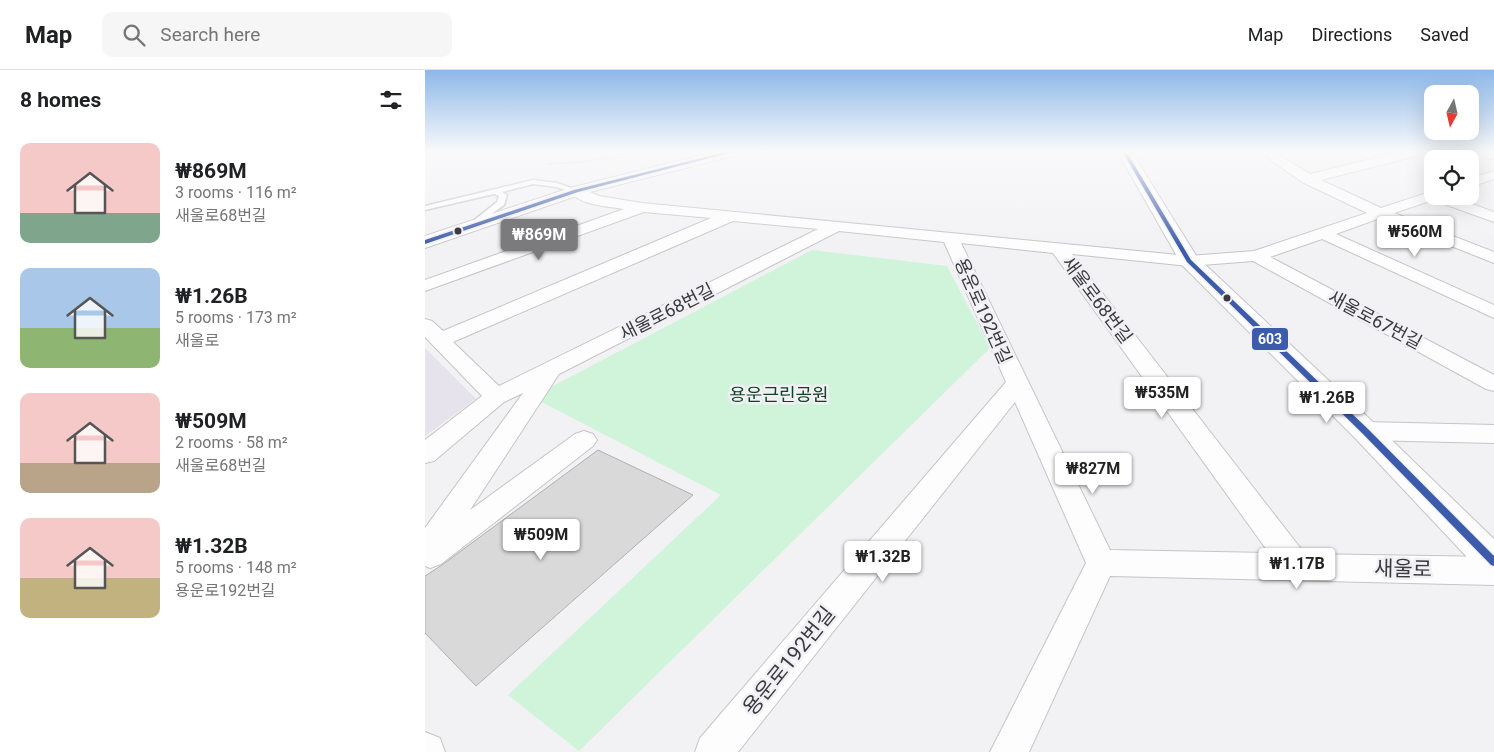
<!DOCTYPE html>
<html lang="en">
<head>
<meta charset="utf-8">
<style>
	:root { --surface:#fff; --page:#f6f6f6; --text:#202124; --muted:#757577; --line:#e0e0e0; --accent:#7b7a7c }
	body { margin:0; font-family:Roboto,"Noto Sans KR",sans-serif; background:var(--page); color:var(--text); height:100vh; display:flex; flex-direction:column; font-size:19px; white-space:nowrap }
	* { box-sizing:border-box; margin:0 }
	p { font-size:16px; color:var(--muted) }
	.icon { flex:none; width:28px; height:28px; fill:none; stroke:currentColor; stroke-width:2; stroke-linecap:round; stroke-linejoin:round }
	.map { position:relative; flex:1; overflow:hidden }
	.sheet { display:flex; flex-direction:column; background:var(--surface); width:425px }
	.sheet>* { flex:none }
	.needle { width:32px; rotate:188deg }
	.controls { position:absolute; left:999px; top:15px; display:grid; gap:10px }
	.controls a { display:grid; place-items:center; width:55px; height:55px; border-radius:10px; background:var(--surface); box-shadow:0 5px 20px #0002; font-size:25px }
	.price { position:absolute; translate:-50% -42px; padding:0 11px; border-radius:5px; background:#fff; color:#222; font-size:16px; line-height:32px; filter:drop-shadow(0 1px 2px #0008) }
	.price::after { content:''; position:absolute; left:50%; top:30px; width:15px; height:11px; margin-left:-8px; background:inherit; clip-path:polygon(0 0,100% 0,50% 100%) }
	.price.on { background:var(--accent); color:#fff }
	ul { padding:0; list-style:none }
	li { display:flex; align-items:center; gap:15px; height:125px; padding:0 20px }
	li span { display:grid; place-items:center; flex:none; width:140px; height:100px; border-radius:10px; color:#555 }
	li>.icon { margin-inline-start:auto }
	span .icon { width:60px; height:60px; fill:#fffc; stroke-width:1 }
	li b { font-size:21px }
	h2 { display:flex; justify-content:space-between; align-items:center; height:60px; padding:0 20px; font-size:21px }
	header { display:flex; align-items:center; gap:30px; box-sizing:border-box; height:70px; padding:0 25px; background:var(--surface); border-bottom:1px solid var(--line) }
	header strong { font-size:24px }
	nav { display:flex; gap:28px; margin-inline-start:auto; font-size:18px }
	.search { width:350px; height:45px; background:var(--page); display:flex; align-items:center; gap:12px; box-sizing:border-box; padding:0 18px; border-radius:10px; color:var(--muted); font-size:19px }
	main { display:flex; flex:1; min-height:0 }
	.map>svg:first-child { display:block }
	.built { fill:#e6e3ec }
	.green { fill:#cff4da }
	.building { fill:#dad9da; stroke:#b1afb0 }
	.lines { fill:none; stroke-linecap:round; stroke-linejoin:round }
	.lane-casing { stroke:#c5c5c7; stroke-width:3 }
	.street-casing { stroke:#c5c5c7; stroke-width:2 }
	.secondary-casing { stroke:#c5c5c7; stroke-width:2 }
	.path { stroke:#d3d2d3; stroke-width:2; stroke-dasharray:2.5 1; stroke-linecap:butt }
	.lane { fill:#fdfdfd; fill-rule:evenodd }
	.street { fill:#fdfdfd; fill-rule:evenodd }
	.secondary { fill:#fdfdfd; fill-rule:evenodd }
	.bus-1-casing { stroke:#f1f0f5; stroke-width:3 }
	.bus-1 { fill:#3d5bab; fill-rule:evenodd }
	.bus-dot { fill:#3b3a3c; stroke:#f1f0f5; stroke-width:2 }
	.labels { text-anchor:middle; stroke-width:5; stroke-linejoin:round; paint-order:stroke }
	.street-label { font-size:18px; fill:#3b3a3c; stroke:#f1f0f5 }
	.park-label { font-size:18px; fill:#0e4223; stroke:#f1f0f5 }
	.near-street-label { font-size:21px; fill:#3b3a3c; stroke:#f1f0f5 }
	.line-badge { stroke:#f1f0f5; stroke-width:2 }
	.badge-label { font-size:14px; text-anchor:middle; font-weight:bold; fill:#fff }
</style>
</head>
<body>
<header>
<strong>Map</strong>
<div class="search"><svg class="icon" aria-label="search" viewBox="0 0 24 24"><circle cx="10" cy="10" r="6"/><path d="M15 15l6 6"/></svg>Search here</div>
<nav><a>Map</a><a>Directions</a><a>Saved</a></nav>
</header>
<main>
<section class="sheet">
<h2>8 homes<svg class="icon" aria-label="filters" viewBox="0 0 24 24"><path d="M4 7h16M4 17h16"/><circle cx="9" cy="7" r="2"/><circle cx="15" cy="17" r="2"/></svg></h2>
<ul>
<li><span style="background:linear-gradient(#f6c9c9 70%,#7fa58c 0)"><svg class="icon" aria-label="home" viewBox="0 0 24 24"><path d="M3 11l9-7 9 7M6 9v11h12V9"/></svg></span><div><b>₩869M</b><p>3 rooms · 116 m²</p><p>새울로68번길</p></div></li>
<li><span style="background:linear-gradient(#a9c7e8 60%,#8fb573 0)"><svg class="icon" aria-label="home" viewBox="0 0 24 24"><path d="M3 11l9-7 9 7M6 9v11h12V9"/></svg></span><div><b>₩1.26B</b><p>5 rooms · 173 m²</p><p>새울로</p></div></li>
<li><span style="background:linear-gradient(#f6c9c9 70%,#b9a48a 0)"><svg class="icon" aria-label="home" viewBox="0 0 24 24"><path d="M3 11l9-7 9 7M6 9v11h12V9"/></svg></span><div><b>₩509M</b><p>2 rooms · 58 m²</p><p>새울로68번길</p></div></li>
<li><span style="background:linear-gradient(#f6c9c9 60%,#c2b280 0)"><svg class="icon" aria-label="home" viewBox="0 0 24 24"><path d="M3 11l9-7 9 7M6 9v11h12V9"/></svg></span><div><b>₩1.32B</b><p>5 rooms · 148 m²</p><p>용운로192번길</p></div></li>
</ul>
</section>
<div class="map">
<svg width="1069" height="682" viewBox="0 0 1069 682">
	<rect width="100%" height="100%" fill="#f2f1f4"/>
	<path class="built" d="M0 278 51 329 0 366Z"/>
	<path class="green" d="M387 180 522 196 565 278 154 681 83 625 296 425 107 327Z"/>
	<path class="building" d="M173 380 268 425 51 616 0 563V506L17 495Z"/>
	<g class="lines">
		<g class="lane-casing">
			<path id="lane" d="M108 110 132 113 155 121 151 123 131 117 108 114 77 122 82 125 79 135 50 156 46 154 47 152 72 132 74 126 69 124 0 140V136Z"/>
		</g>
		<g class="street-casing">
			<g id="street">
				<path d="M833 81H848L885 104 979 81H1001L999 84 896 110 956 138 1008 121V126H1025L1069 142V152L1008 130 969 143 1069 182V193L955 148 911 164 1069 235V248L897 169 845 187 1069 305V321L1061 319 828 191 764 196 647 184 880 484 1069 487V515L685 506 604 682H565L661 493 590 332 313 682H270L275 668 581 312 519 172 414 161 134 304 45 440 150 364 159 361 168 364 172 370 168 376 16 494 5 498 0 496V458L98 323 79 332 9 391 0 393V370L57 326 0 267V249L7 251 18 261 286 148 219 142 0 221V210L199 139C182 136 156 136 144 121L146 118H156L174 126 217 133 764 186 829 181 942 143 877 112ZM308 151 393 159 74 316 28 272ZM536 173 628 183 844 483 685 480Z"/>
				<path d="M1049 81H1069V89L1051 84Z"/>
				<path d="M1069 101V109L1045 117V108Z"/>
				<path d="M940 352 1069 355V373L940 370 931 367 928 361 931 355Z"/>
				<path d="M0 662 15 668 20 682H0Z"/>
			</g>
		</g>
		<g class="secondary-casing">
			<g id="secondary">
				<path d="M293 81H318L316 84 157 124 0 178V166L145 118Z"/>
				<path d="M692 81H706L772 187 950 354 1069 469V507L1057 503 930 368 757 195Z"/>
			</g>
		</g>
		<path class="path" d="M121 94 157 92 224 81"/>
		<use href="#lane" class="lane"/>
		<use href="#street" class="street"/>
		<use href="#secondary" class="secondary"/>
		<g class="bus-1-casing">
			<g id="bus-1">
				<path d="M305 81H312L153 122 0 174V170L149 120Z"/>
				<path d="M697 81H701L766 190 943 359 1069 486V496L1066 495 937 363 762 192Z"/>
			</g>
		</g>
		<use href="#bus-1" class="bus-1"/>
	</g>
	<linearGradient id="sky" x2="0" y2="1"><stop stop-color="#8db8e9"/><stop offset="0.46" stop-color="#f9f9fa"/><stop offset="1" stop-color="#f9f9fa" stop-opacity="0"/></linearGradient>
	<rect width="1069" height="177" fill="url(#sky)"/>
	<g class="bus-dot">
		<circle cx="33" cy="161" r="4.5"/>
		<circle cx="802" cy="228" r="4.5"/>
	</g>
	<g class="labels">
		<g class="street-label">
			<text transform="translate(672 230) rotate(53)" y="6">새울로68번길</text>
			<text transform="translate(558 241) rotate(66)" y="6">용운로192번길</text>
			<text transform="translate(242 242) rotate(-27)" y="6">새울로68번길</text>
			<text transform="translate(950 250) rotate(28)" y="6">새울로67번길</text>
		</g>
		<g class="park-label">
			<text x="354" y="331">용운근린공원</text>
		</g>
		<g class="near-street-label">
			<text transform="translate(978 499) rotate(1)" y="7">새울로</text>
			<text transform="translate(364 591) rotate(-51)" y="7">용운로192번길</text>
		</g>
	</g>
	<rect class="line-badge" x="826" y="257" width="38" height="24" rx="5" fill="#3d5bab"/>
	<g class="badge-label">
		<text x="845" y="274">603</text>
	</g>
</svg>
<div class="controls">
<a><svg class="needle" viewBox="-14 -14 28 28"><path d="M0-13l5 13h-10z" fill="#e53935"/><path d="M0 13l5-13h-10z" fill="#757577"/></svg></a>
<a><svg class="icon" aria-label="locate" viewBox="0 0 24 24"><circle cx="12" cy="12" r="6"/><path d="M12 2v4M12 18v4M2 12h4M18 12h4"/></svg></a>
</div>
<b class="price" style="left:990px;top:188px">₩560M</b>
<b class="price on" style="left:114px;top:191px">₩869M</b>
<b class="price" style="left:737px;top:349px">₩535M</b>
<b class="price" style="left:902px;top:354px">₩1.26B</b>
<b class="price" style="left:668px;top:425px">₩827M</b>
<b class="price" style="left:116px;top:491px">₩509M</b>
<b class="price" style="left:458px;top:513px">₩1.32B</b>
<b class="price" style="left:872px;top:520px">₩1.17B</b>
</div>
</main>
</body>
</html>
